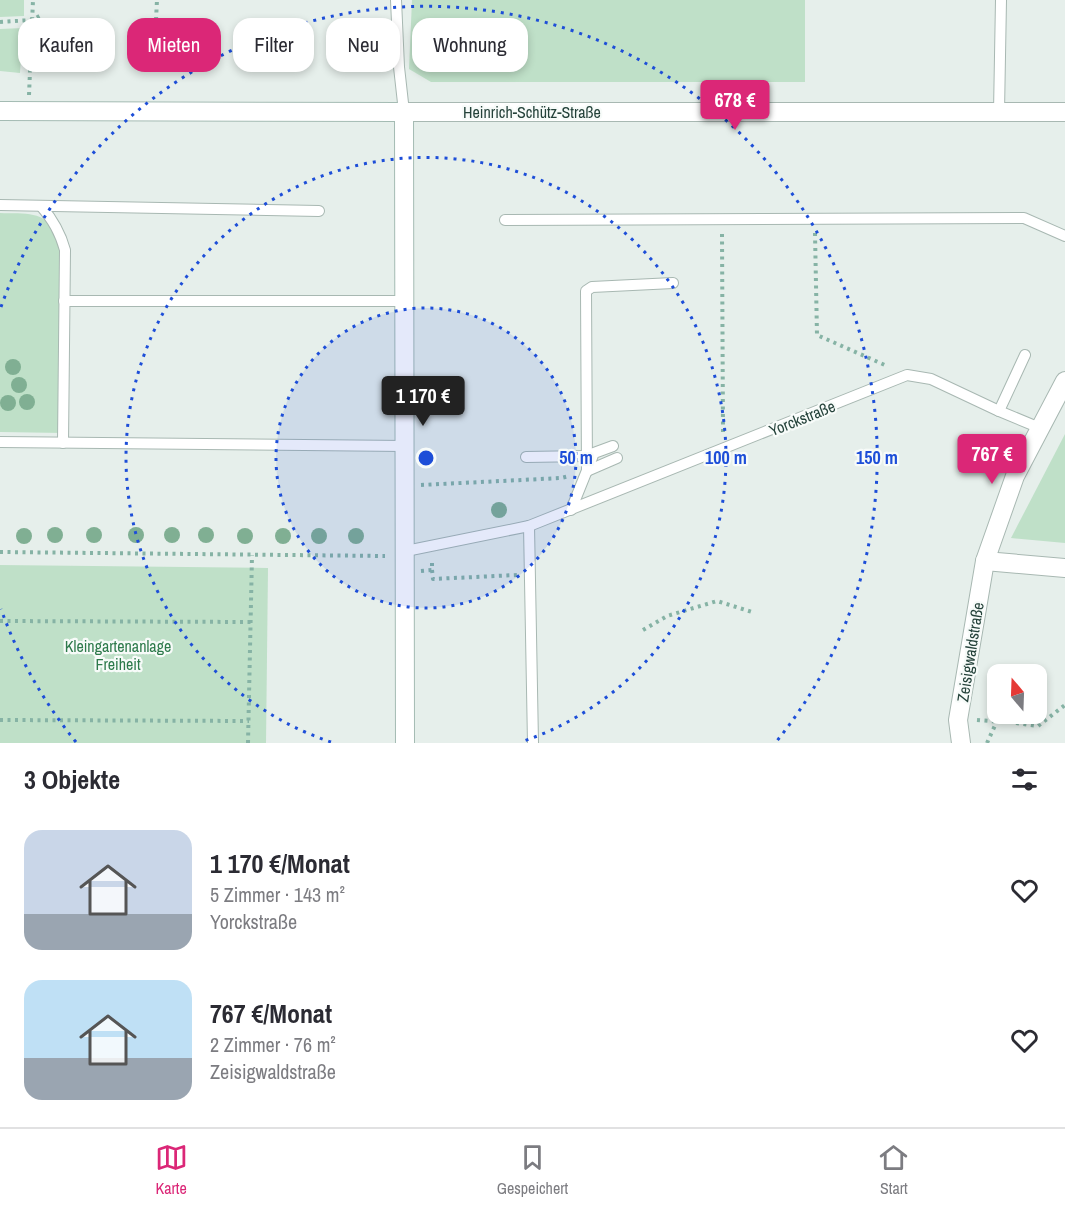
<!DOCTYPE html>
<html lang="de">
<head>
<meta charset="utf-8">
<style>
	:root { --surface:#fff; --page:#f2f2f3; --text:#2b2b33; --muted:#7c7c81; --line:#e1e1e2; --accent:#db2777 }
	body { margin:0; font-family:"Archivo Narrow",sans-serif; background:var(--page); color:var(--text); height:100vh; display:flex; flex-direction:column; font-size:22px; white-space:nowrap }
	* { box-sizing:border-box; margin:0 }
	p { font-size:20px; color:var(--muted) }
	.icon { flex:none; width:33px; height:33px; fill:none; stroke:currentColor; stroke-width:2; stroke-linecap:round; stroke-linejoin:round }
	.map { position:relative; height:743px; overflow:hidden }
	.side { display:flex; flex-direction:column; background:var(--surface); flex:1 }
	.side>* { flex:none }
	.top-card { position:absolute; left:18px; top:18px; width:600px; height:54px; display:flex; gap:12px }
	.needle { width:39px; rotate:341deg }
	.controls { position:absolute; left:987px; top:664px; display:grid; gap:12px }
	.controls a { display:grid; place-items:center; width:60px; height:60px; border-radius:12px; background:var(--surface); box-shadow:0 3px 9px #0003; font-size:30px }
	.price { position:absolute; translate:-50% -51px; padding:0 14px; border-radius:6px; background:var(--accent); color:#fff; font-size:20px; line-height:39px; filter:drop-shadow(0 2px 3px #0008) }
	.price::after { content:''; position:absolute; left:50%; top:36px; width:18px; height:14px; margin-left:-9px; background:inherit; clip-path:polygon(0 0,100% 0,50% 100%) }
	.price.selected { background:#222; color:#fff }
	ul { padding:0; list-style:none }
	li { display:flex; align-items:center; gap:18px; height:150px; padding:0 24px }
	li span { display:grid; place-items:center; flex:none; width:168px; height:120px; border-radius:18px; color:#555 }
	li>.icon { margin-inline-start:auto }
	span .icon { width:72px; height:72px; fill:#fffc; stroke-width:1 }
	li b { font-size:26px }
	h2 { display:flex; justify-content:space-between; align-items:center; height:72px; padding:0 24px; font-size:26px }
	.pill { padding:0 21px; border-radius:18px; background:var(--surface); box-shadow:0 3px 9px #0003; font-size:21px; line-height:54px }
	.pill.selected { background:var(--accent); color:#fff }
	.dock { display:flex; justify-content:space-around; align-items:center; height:84px; border-top:2px solid var(--line); background:var(--surface); font-size:16px; color:var(--muted) }
	.dock a { display:grid; justify-items:center; gap:3px }
	.dock .selected { color:var(--accent) }
	.map>svg:first-child { display:block }
	.green { fill:#bfe0c8 }
	.lines { fill:none; stroke-linecap:round; stroke-linejoin:round }
	.service-casing { stroke:#a8b8b2; stroke-width:12 }
	.minor-casing { stroke:#a8b8b2; stroke-width:20 }
	.tertiary-casing { stroke:#a8b8b2; stroke-width:20 }
	.secondary-casing { stroke:#a4bbb3; stroke-width:20 }
	.path { stroke:#86b3a5; stroke-width:4; stroke-dasharray:3 4.5; stroke-linecap:butt }
	.service { stroke:#fff; stroke-width:10 }
	.minor { stroke:#fff; stroke-width:18 }
	.tertiary { stroke:#fff; stroke-width:18 }
	.secondary { stroke:#fff; stroke-width:18 }
	.tree { fill:#80af93 }
	.ring { fill:none; stroke:#1d4ed8; stroke-width:3; stroke-dasharray:3 6 }
	.labels { text-anchor:middle; stroke-width:4.5; stroke-linejoin:round; paint-order:stroke }
	.street-label { font-size:16px; fill:#24423a; stroke:#f7fbf9 }
	.park-label { font-size:16px; fill:#2d7a4b; stroke:#f7fbf9 }
	.centre { fill:#1d4ed8; stroke:#f7fbf9; stroke-width:3 }
	.ring-label { font-size:18px; text-anchor:middle; font-weight:bold; fill:#1d4ed8; stroke:#f7fbf9; stroke-width:4.5; stroke-linejoin:round; paint-order:stroke }
</style>
</head>
<body>
<div class="map">
<svg width="1065" height="743" viewBox="0 0 1065 743">
	<rect width="100%" height="100%" fill="#e6efeb"/>
	<g class="green">
		<path d="M0 0H24V16L0 17Z"/>
		<path d="M412 0H805V82H431L409 69Z"/>
		<path d="M23 28 20 73 0 71V29Z"/>
		<path d="M0 213C27 214 42 210 59 234L64 433 0 432Z"/>
		<path d="M1065 434V543L1011 538Z"/>
		<path d="M0 565 268 568 266 743H0Z"/>
	</g>
	<g class="lines">
		<g class="service-casing">
			<g id="service">
				<path d="M396 0 399 67 404 112"/>
				<path d="M999 112 1001 0"/>
				<path d="M0 205 319 211"/>
				<path d="M41 206C53 220 60 232 65 250L63 443"/>
				<path d="M505 220 1024 218 1065 236"/>
				<path d="M64 301H405"/>
				<path d="M999 411 1025 355"/>
				<path d="M0 442 405 446"/>
				<path d="M526 457 587 456"/>
				<path d="M587 471 586 291 592 287 673 283"/>
				<path d="M587 471 617 458"/>
				<path d="M571 510 594 453 613 446"/>
				<path d="M529 526 533 743"/>
				<path d="M406 551 529 526 907 375 931 379 999 411 1040 428"/>
			</g>
		</g>
		<g class="minor-casing">
			<g id="minor">
				<path d="M985 561 1065 568"/>
				<path d="M961 743 958 720 985 561 1015 476 1065 381"/>
			</g>
		</g>
		<g class="tertiary-casing">
			<path id="tertiary" d="M404 112H1065"/>
		</g>
		<g class="secondary-casing">
			<path id="secondary" d="M0 111 404 112 405 743"/>
		</g>
		<g class="path">
			<path d="M156 20 157 0"/>
			<path d="M0 22 32 20 43 14"/>
			<path d="M29 95 33 0"/>
			<path d="M815 233 817 335 887 366"/>
			<path d="M722 234 723 433"/>
			<path d="M421 485 561 478 569 476"/>
			<path d="M0 552 385 556"/>
			<path d="M432 570 433 579 517 575"/>
			<path d="M421 571 432 570V559"/>
			<path d="M0 621 251 622"/>
			<path d="M643 630 667 616 717 601 752 612"/>
			<path d="M0 720 249 721"/>
			<path d="M977 720 1003 722"/>
			<path d="M1016 723 1038 726 1065 705"/>
			<path d="M248 743 252 555"/>
			<path d="M987 743 997 721"/>
		</g>
		<use href="#service" class="service"/>
		<use href="#minor" class="minor"/>
		<use href="#tertiary" class="tertiary"/>
		<use href="#secondary" class="secondary"/>
	</g>
	<g class="tree">
		<circle cx="13" cy="367" r="8"/>
		<circle cx="19" cy="385" r="8"/>
		<circle cx="27" cy="402" r="8"/>
		<circle cx="8" cy="403" r="8"/>
		<circle cx="499" cy="510" r="8"/>
		<circle cx="55" cy="535" r="8"/>
		<circle cx="94" cy="535" r="8"/>
		<circle cx="136" cy="535" r="8"/>
		<circle cx="172" cy="535" r="8"/>
		<circle cx="206" cy="535" r="8"/>
		<circle cx="24" cy="536" r="8"/>
		<circle cx="245" cy="536" r="8"/>
		<circle cx="283" cy="536" r="8"/>
		<circle cx="319" cy="536" r="8"/>
		<circle cx="356" cy="536" r="8"/>
	</g>
	<circle cx="426" cy="458" r="150" fill="#1d4ed8" fill-opacity=".12"/>
	<g class="ring">
		<circle cx="426" cy="458" r="150"/>
		<path d="M331 742A300 300 0 1 1 521 742"/>
		<path d="M76 742A451 451 0 0 1 1 609M1 307A451 451 0 1 1 776 742"/>
	</g>
	<g class="labels">
		<g class="street-label">
			<text x="532" y="118">Heinrich-Schütz-Straße</text>
			<text transform="translate(802 418) rotate(-22)" y="6">Yorckstraße</text>
			<text transform="translate(970 652) rotate(-81)" y="6">Zeisigwaldstraße</text>
		</g>
		<g class="park-label">
			<text x="118" y="652">Kleingartenanlage<tspan x="118" dy="18">Freiheit</tspan></text>
		</g>
	</g>
	<circle cx="426" cy="458" r="9" class="centre"/>
	<g class="ring-label">
		<text x="576" y="464">50 m</text>
		<text x="726" y="464">100 m</text>
		<text x="877" y="464">150 m</text>
	</g>
</svg>
<div class="controls">
<a><svg class="needle" viewBox="-14 -14 28 28"><path d="M0-13l5 13h-10z" fill="#e53935"/><path d="M0 13l5-13h-10z" fill="#7c7c81"/></svg></a>
</div>
<b class="price" style="left:735px;top:131px">678 €</b>
<b class="price selected" style="left:423px;top:427px">1 170 €</b>
<b class="price" style="left:992px;top:485px">767 €</b>
<div class="top-card">
<a class="pill">Kaufen</a>
<a class="pill selected">Mieten</a>
<a class="pill">Filter</a>
<a class="pill">Neu</a>
<a class="pill">Wohnung</a>
</div>
</div>
<section class="side">
<h2>3 Objekte<svg class="icon" aria-label="filters" viewBox="0 0 24 24"><path d="M4 7h16M4 17h16"/><circle cx="9" cy="7" r="2"/><circle cx="15" cy="17" r="2"/></svg></h2>
<ul>
<li><span style="background:linear-gradient(#c9d6e8 70%,#9aa5b1 0)"><svg class="icon" aria-label="home" viewBox="0 0 24 24"><path d="M3 11l9-7 9 7M6 9v11h12V9"/></svg></span><div><b>1 170 €/Monat</b><p>5 Zimmer · 143 m²</p><p>Yorckstraße</p></div><svg class="icon" aria-label="heart" viewBox="0 0 24 24"><path d="M12 20l-8-8c-3-5 5-10 8-4 3-6 11-1 8 4z"/></svg></li>
<li><span style="background:linear-gradient(#bfe0f5 65%,#9aa5b1 0)"><svg class="icon" aria-label="home" viewBox="0 0 24 24"><path d="M3 11l9-7 9 7M6 9v11h12V9"/></svg></span><div><b>767 €/Monat</b><p>2 Zimmer · 76 m²</p><p>Zeisigwaldstraße</p></div><svg class="icon" aria-label="heart" viewBox="0 0 24 24"><path d="M12 20l-8-8c-3-5 5-10 8-4 3-6 11-1 8 4z"/></svg></li>
</ul>
</section>
<nav class="dock">
<a class="selected"><svg class="icon" aria-label="map" viewBox="0 0 24 24"><path d="M3 6l6-2 6 2 6-2v14l-6 2-6-2-6 2zM9 4v14M15 6v14"/></svg>Karte</a>
<a><svg class="icon" aria-label="saved" viewBox="0 0 24 24"><path d="M7 4h10v16l-5-4-5 4z"/></svg>Gespeichert</a>
<a><svg class="icon" aria-label="home" viewBox="0 0 24 24"><path d="M3 11l9-7 9 7M6 9v11h12V9"/></svg>Start</a>
</nav>
</body>
</html>
